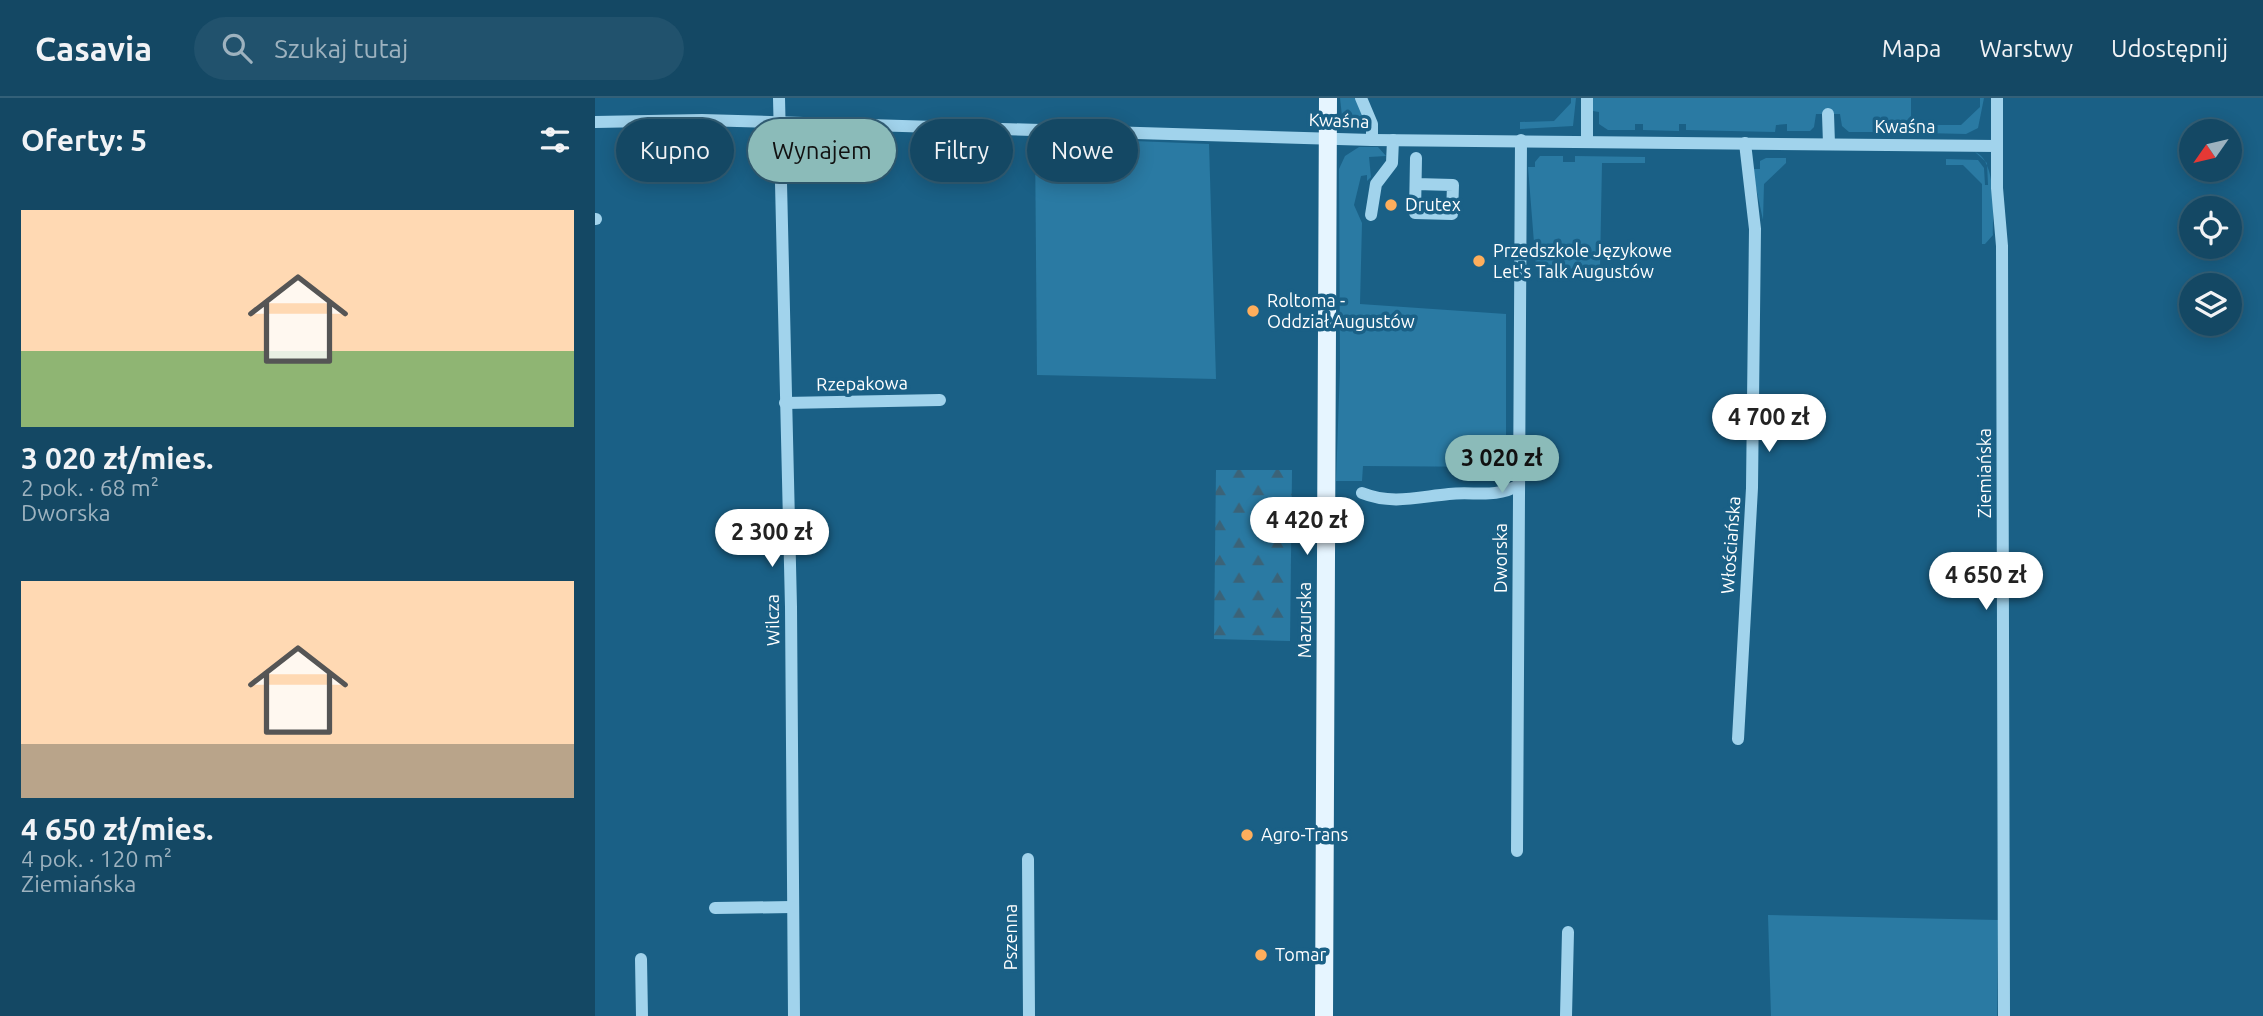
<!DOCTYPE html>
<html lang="pl">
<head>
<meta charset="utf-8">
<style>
	:root { --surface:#144864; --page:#21526d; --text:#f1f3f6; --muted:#9db2bf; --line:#336078; --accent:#8bbbb9 }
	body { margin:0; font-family:Ubuntu,sans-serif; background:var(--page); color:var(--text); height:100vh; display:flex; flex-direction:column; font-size:26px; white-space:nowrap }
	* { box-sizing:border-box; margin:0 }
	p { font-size:23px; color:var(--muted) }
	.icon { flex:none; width:38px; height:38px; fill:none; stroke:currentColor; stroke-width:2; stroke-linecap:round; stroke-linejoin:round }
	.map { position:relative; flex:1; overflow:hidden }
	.details { display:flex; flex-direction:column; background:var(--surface); width:595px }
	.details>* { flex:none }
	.banner { position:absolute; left:21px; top:21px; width:665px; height:63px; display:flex; gap:14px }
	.needle { width:46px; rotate:236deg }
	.tools { position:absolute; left:1584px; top:21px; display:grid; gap:14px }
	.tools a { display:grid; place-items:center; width:63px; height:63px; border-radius:50%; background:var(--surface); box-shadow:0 4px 18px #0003,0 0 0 2px var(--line); font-size:35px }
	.price { position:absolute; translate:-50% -60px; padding:0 16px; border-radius:24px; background:#fff; color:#222; font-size:23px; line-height:46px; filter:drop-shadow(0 2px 4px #0008) }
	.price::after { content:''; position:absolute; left:50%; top:42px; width:21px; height:16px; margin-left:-10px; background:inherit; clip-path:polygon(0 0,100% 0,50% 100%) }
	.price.current { background:var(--accent); color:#111 }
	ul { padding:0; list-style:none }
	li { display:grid; align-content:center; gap:14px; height:371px; padding:0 21px }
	li span { display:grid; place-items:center; height:217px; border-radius:0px; color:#555 }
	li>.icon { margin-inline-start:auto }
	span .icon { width:126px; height:126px; fill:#fffc; stroke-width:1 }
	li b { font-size:30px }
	h2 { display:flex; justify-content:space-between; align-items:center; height:84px; padding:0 21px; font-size:30px }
	.pill { padding:0 24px; border-radius:32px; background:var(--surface); box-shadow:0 4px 18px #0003,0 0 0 2px var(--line); font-size:24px; line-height:63px }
	.pill.current { background:var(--accent); color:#111 }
	header { display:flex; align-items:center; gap:42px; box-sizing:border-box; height:98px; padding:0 35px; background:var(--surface); border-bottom:2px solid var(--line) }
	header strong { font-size:33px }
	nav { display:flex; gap:38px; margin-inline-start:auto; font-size:24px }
	.search { width:490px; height:63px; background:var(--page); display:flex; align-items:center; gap:18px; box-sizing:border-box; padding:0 24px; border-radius:38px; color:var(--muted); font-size:26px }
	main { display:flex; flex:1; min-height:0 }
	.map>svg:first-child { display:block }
	.grass { fill:#2a7aa3 }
	.forest { fill:url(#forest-firs) }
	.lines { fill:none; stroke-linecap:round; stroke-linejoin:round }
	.minor { stroke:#a1d3ec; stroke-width:12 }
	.major { stroke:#e6f5ff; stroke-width:18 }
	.poi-dot { fill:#feae5c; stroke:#1a6086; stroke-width:2.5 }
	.labels { text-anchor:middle; stroke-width:7; stroke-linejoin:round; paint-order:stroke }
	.street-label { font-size:18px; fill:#fff; stroke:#1a6086 }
	.poi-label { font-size:18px; fill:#fff; stroke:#1a6086; text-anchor:start }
</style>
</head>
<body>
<header>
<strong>Casavia</strong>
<div class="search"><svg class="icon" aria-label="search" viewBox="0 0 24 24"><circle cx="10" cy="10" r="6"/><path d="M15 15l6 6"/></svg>Szukaj tutaj</div>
<nav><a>Mapa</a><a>Warstwy</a><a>Udostępnij</a></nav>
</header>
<main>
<section class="details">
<h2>Oferty: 5<svg class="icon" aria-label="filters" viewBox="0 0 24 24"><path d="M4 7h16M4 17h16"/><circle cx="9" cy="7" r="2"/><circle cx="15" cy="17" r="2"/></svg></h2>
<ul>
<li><span style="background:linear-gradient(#ffd9b3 65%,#8fb573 0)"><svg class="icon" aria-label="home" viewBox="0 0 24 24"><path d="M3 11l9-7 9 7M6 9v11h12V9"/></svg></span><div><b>3 020 zł/mies.</b><p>2 pok. · 68 m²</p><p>Dworska</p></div></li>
<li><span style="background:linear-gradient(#ffd9b3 75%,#b9a48a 0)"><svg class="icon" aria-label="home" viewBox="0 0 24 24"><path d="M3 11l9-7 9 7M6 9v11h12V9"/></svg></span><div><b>4 650 zł/mies.</b><p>4 pok. · 120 m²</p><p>Ziemiańska</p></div></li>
</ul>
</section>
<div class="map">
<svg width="1668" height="918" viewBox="0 0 1668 918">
	<defs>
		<pattern id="forest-firs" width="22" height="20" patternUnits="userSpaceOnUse" patternTransform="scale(1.75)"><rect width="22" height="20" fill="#2a7aa3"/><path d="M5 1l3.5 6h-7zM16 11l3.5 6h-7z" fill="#3b6378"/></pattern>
	</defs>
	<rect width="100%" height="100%" fill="#1a6086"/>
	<g class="grass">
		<path d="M745 0H760L770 24 765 31 757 32 748 27Z"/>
		<path d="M976 0H981L978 28 925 31V24L959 23 976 5Z"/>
		<path d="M998 0H1316V28H1306V34H1254L1247 28 1245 16H1221L1219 29 1215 33H1192V26L1181 27 1180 34 1091 32V26H1084V33L1048 32V26H1040V32H1013L1004 26V14L998 13Z"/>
		<path d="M1385 0H1389L1383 30 1371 36 1330 35V27H1366L1385 9Z"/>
		<path d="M440 39 614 46 621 281 442 277Z"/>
		<path d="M764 49H783L791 58 774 59 776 79 772 83V77L766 78 759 107 767 125 765 206 911 216V369L768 368 767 383H741L745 270 744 71 750 58Z"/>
		<path d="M1380 54C1402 62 1398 116 1398 137L1390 146H1387V86L1368 67H1351V61L1383 62 1389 70 1390 87H1393L1392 65Z"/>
		<path d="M945 58H968V64H980V58L1050 59V65H1007L1005 171 941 170 933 69H940V64Z"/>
		<path d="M1171 60H1191V65L1169 86 1168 122 1157 71H1165V63Z"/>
		<path d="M1173 817 1403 822 1402 918H1176Z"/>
	</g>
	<path class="forest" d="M621 372H697L695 543 619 541Z"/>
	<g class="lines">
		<g class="minor">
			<path d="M184 0 196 509 199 918"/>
			<path d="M766 0 777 26V42"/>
			<path d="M1402 0V90L1407 148 1409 918"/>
			<path d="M1233 16 1234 46"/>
			<path d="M0 24 107 22 777 42 1402 48"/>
			<path d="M992 43V0"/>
			<path d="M821 86 858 87 857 116 820 115 821 60"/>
			<path d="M776 117 781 86 797 65 798 42"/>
			<path d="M0 121H1"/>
			<path d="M190 305 345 302"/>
			<path d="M767 395C797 407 823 399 854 396 880 393 899 401 924 387"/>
			<path d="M1143 641 1157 390 1160 131 1150 45"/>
			<path d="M922 753 926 42"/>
			<path d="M433 761 434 918"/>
			<path d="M120 810 197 809"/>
			<path d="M46 861 47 918"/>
			<path d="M971 918 973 834"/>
		</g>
		<path class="major" d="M729 918 733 0"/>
	</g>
	<g class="poi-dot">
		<circle cx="796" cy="107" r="7"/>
		<circle cx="884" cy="163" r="7"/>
		<circle cx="658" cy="213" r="7"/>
		<circle cx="652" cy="737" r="7"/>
		<circle cx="666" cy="857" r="7"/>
	</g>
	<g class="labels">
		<g class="street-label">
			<text transform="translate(744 23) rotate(2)" y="6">Kwaśna</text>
			<text x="1310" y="35">Kwaśna</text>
			<text transform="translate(267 286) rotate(-1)" y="6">Rzepakowa</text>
			<text transform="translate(1390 375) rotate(-90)" y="6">Ziemiańska</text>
			<text transform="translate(1136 447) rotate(-86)" y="6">Włościańska</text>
			<text transform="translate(906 460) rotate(-90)" y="6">Dworska</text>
			<text transform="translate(178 522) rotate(-91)" y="6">Wilcza</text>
			<text transform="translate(710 522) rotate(-90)" y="6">Mazurska</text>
			<text transform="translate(416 839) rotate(-90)" y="6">Pszenna</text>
		</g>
		<g class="poi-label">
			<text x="810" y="113">Drutex</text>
			<text x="898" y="159">Przedszkole Językowe<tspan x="898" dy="21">Let's Talk Augustów</tspan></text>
			<text x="672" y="209">Roltoma -<tspan x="672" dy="21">Oddział Augustów</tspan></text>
			<text x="666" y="743">Agro-Trans</text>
			<text x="680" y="863">Tomar</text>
		</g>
	</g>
</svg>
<div class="tools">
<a><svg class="needle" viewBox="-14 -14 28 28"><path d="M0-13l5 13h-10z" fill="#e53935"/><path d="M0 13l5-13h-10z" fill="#9db2bf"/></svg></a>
<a><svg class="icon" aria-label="locate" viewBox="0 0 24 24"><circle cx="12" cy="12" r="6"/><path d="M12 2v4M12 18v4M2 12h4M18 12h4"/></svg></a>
<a><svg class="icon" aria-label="layers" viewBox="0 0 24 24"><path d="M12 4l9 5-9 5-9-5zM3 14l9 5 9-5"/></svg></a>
</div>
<b class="price" style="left:1174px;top:356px">4 700 zł</b>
<b class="price current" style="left:907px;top:397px">3 020 zł</b>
<b class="price" style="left:712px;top:459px">4 420 zł</b>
<b class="price" style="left:177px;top:471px">2 300 zł</b>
<b class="price" style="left:1391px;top:514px">4 650 zł</b>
<div class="banner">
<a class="pill">Kupno</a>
<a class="pill current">Wynajem</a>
<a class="pill">Filtry</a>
<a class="pill">Nowe</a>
</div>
</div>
</main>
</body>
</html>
